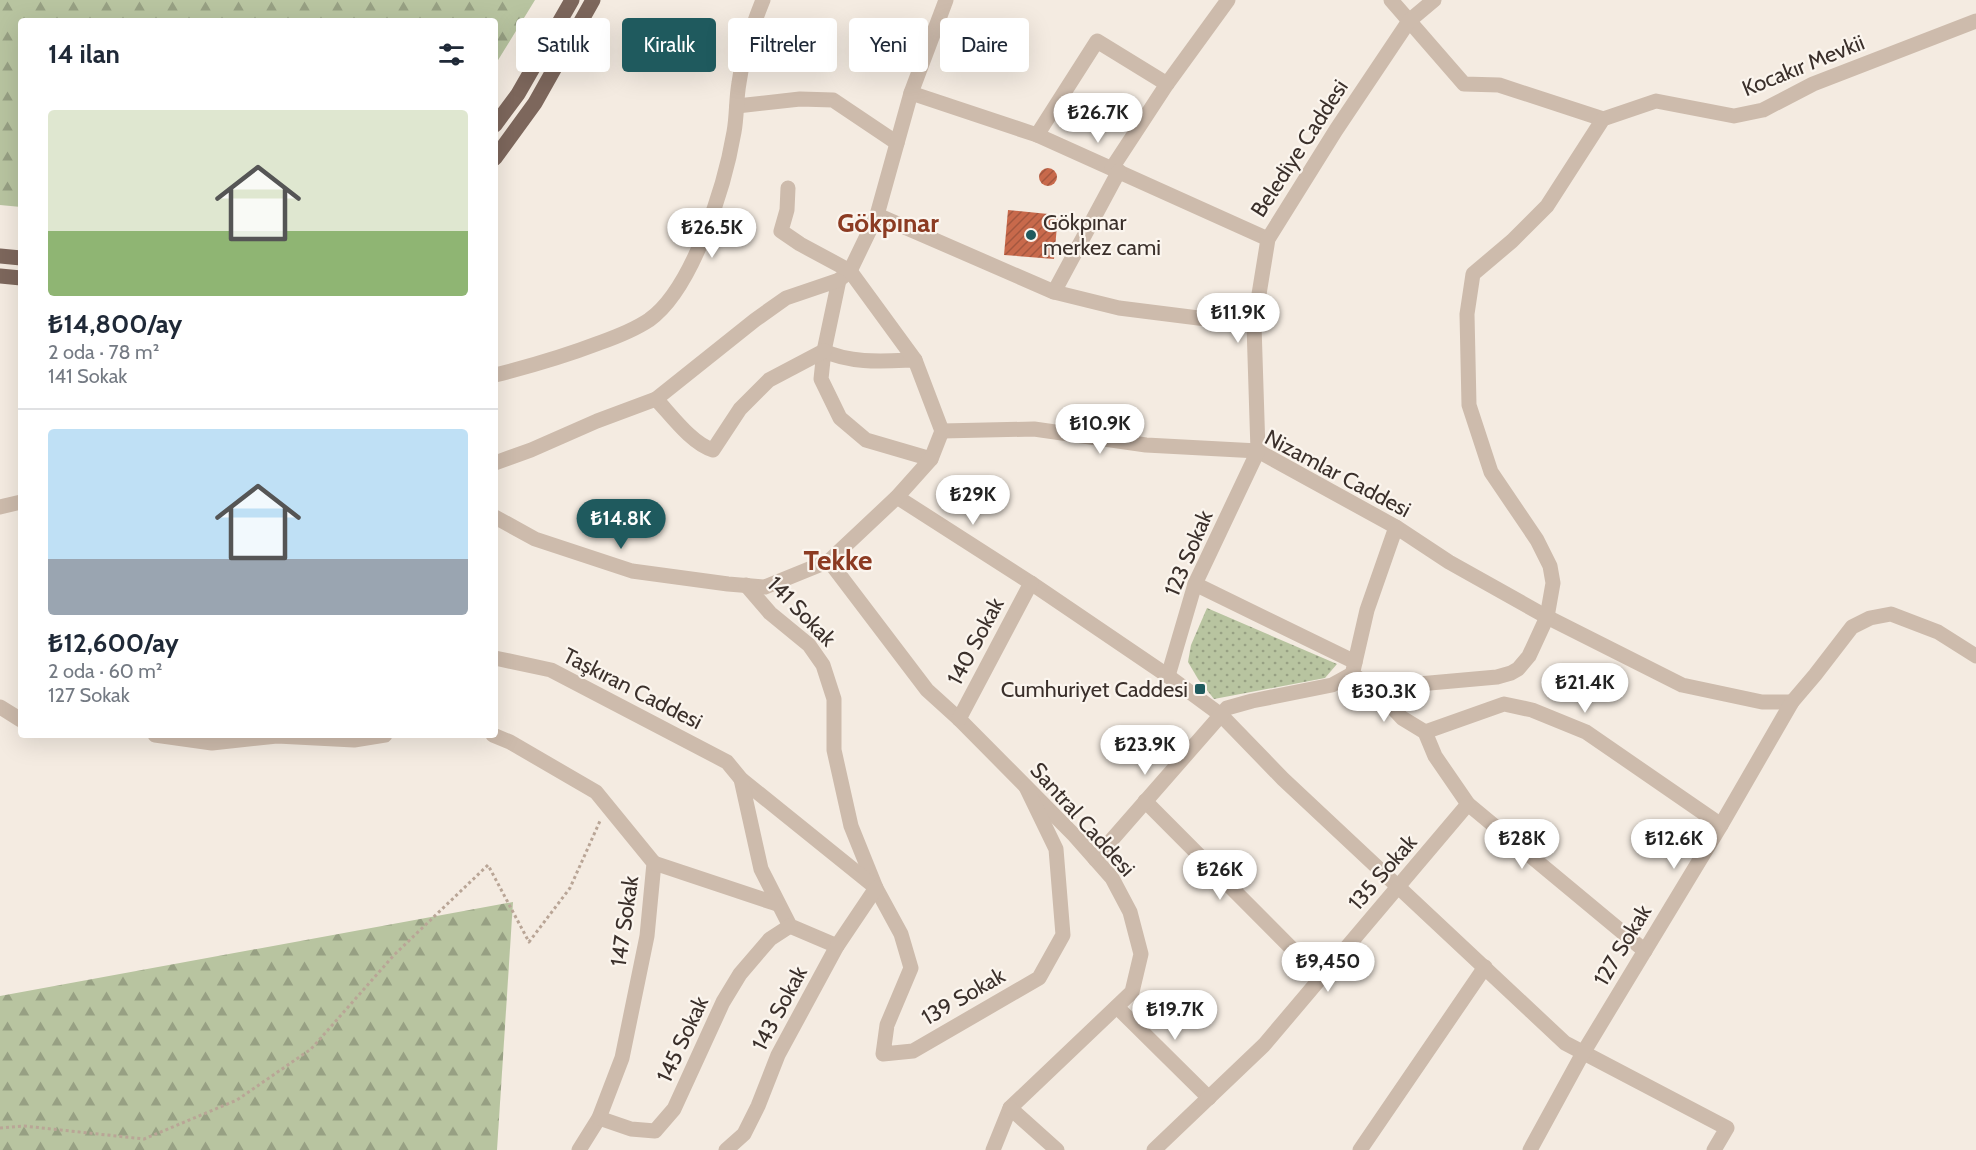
<!DOCTYPE html>
<html lang="tr">
<head>
<meta charset="utf-8">
<style>
	:root { --surface:#fff; --page:#f6f6f7; --text:#1f2937; --muted:#747a83; --line:#e0e1e3; --accent:#1f5a5e }
	body { margin:0; font-family:Cabin,sans-serif; background:var(--page); color:var(--text); height:100vh; display:flex; flex-direction:column; font-size:22px; white-space:nowrap }
	* { box-sizing:border-box; margin:0 }
	p { font-size:20px; color:var(--muted) }
	.icon { flex:none; width:33px; height:33px; fill:none; stroke:currentColor; stroke-width:2; stroke-linecap:round; stroke-linejoin:round }
	.map { position:relative; flex:1; overflow:hidden }
	.panel { position:absolute; left:18px; top:18px; width:480px; height:720px; display:flex; flex-direction:column; background:var(--surface); border-radius:6px; box-shadow:0 6px 24px #0002 }
	.panel>* { flex:none }
	.top-card { position:absolute; left:516px; top:18px; width:570px; height:54px; display:flex; gap:12px }
	.price { position:absolute; translate:-50% -51px; padding:0 14px; border-radius:21px; background:#fff; color:#222; font-size:20px; line-height:39px; filter:drop-shadow(0 2px 3px #0008) }
	.price::after { content:''; position:absolute; left:50%; top:36px; width:18px; height:14px; margin-left:-9px; background:inherit; clip-path:polygon(0 0,100% 0,50% 100%) }
	.price.selected { background:var(--accent); color:#fff }
	ul { padding:0; list-style:none }
	li { display:grid; align-content:center; gap:12px; height:318px; padding:0 30px }
	li+li { border-top:2px solid var(--line) }
	li span { display:grid; place-items:center; height:186px; border-radius:6px; color:#555 }
	li>.icon { margin-inline-start:auto }
	span .icon { width:108px; height:108px; fill:#fffc; stroke-width:1 }
	li b { font-size:26px }
	h2 { display:flex; justify-content:space-between; align-items:center; height:72px; padding:0 30px; font-size:26px }
	.tag { padding:0 21px; border-radius:6px; background:var(--surface); box-shadow:0 6px 24px #0002; font-size:21px; line-height:54px }
	.tag.selected { background:var(--accent); color:#fff }
	.map>svg:first-child { display:block }
	.forest { fill:url(#forest-firs) }
	.park { fill:url(#park-dots) }
	.building { fill:url(#building-hatch) }
	.lines { fill:none; stroke-linecap:round; stroke-linejoin:round }
	.path { stroke:#b9a596; stroke-width:3; stroke-dasharray:3 3; stroke-linecap:butt }
	.minor { stroke:#cdbbac; stroke-width:15 }
	.major { stroke:#7d675c; stroke-width:15 }
	.poi-dot { fill:#1f5a5e; stroke:#fbf5ee; stroke-width:2 }
	.labels { text-anchor:middle; stroke-width:4.5; stroke-linejoin:round; paint-order:stroke }
	.street-label { font-size:22px; fill:#3b302b; stroke:#fbf5ee }
	.poi-label { font-size:22px; fill:#3b302b; stroke:#fbf5ee; text-anchor:start }
	.quarter-label { font-size:26px; font-weight:bold; fill:#8c3b22; stroke:#fbf5ee }
	.district-label { font-size:28px; font-weight:bold; fill:#8c3b22; stroke:#fbf5ee }
</style>
</head>
<body>
<div class="map">
<svg width="1976" height="1150" viewBox="0 0 1976 1150">
	<defs>
		<pattern id="forest-firs" width="22" height="20" patternUnits="userSpaceOnUse" patternTransform="scale(1.5)"><rect width="22" height="20" fill="#b8c4a0"/><path d="M5 1l3.5 6h-7zM16 11l3.5 6h-7z" fill="#97a083"/></pattern>
		<pattern id="park-dots" width="8" height="8" patternUnits="userSpaceOnUse" patternTransform="scale(1.5)"><rect width="8" height="8" fill="#b8c4a0"/><path d="M2 2h.1M6 6h.1" fill="none" stroke="#97a083" stroke-width="1.8" stroke-linecap="round"/></pattern>
		<pattern id="building-hatch" width="6" height="6" patternUnits="userSpaceOnUse" patternTransform="scale(1.5)"><rect width="6" height="6" fill="#c8694b"/><path d="M-1 1l2-2M0 6l6-6M5 7l2-2" fill="none" stroke="#a4573f"/></pattern>
	</defs>
	<rect width="100%" height="100%" fill="#f4ebe1"/>
	<g class="forest">
		<path d="M0 0H535L495 65V21H21V207L0 205Z"/>
		<path d="M513 902 497 1150H0V996Z"/>
	</g>
	<path class="park" d="M1207 608 1337 664 1325 678 1214 699 1198 679 1188 662 1191 645Z"/>
	<g class="building">
		<circle cx="1048" cy="177" r="9"/>
		<path d="M1008 210 1058 215 1054 259 1004 255Z"/>
	</g>
	<g class="lines">
		<path class="path" d="M0 1128 24 1126 144 1139 237 1100 311 1049 394 955 488 865 529 942 570 888 600 821"/>
		<g class="minor">
			<path d="M1391 0 1464 84 1499 85 1603 119"/>
			<path d="M911 93 1037 135 1268 239"/>
			<path d="M737 106 800 99 833 100 897 143"/>
			<path d="M1037 135 1097 41 1167 84"/>
			<path d="M1112 168 1167 84 1228 0"/>
			<path d="M877 215 1054 292 1119 308 1254 325"/>
			<path d="M839 280 824 351 821 379 840 418 866 440 931 459"/>
			<path d="M1054 292 1119 171"/>
			<path d="M824 351C852 364 885 361 915 360"/>
			<path d="M495 375C531 366 565 356 599 343 616 337 634 330 649 320 693 289 725 185 734 132 737 116 736 99 739 83 743 53 752 27 763 0"/>
			<path d="M656 399C671 415 692 444 713 450L740 409 769 380 824 351"/>
			<path d="M942 431 1034 429 1146 445 1258 451 1396 527 1449 562 1547 617 1682 685 1762 702H1792"/>
			<path d="M495 463 531 450 597 421 656 399 755 320 786 298 839 280 850 271 877 215 911 93 946 0"/>
			<path d="M897 497 1031 583 1168 676 1221 715 1283 779 1565 1043 1727 1128 1714 1150"/>
			<path d="M0 507 21 502"/>
			<path d="M495 517 535 539 632 571 728 584 765 587 829 561 897 497 931 459 942 431 915 360 850 271 800 244 781 231 787 210 788 188"/>
			<path d="M829 561 927 690 959 719 1074 835 1112 878 1130 912 1141 954 1132 992 1010 1108 993 1150"/>
			<path d="M1195 584 1355 662"/>
			<path d="M746 585 770 613 809 645 823 665 834 699V750L851 826 876 888 901 934 911 968 887 1025 883 1054 913 1051 1039 978 1063 935 1056 849 1026 787"/>
			<path d="M495 658 551 670 727 762 741 779 875 887"/>
			<path d="M1353 671 1367 610 1396 527"/>
			<path d="M1352 674 1374 688 1402 718 1425 732 1435 756 1468 804 1645 951"/>
			<path d="M1168 676 1195 584 1258 451 1254 325 1268 239 1336 130 1409 21 1434 0"/>
			<path d="M1374 688 1497 677 1511 673 1518 669 1529 656 1547 617 1553 583 1550 566 1537 540 1491 472 1469 405 1467 314 1473 274 1512 241 1547 206 1603 119 1656 101 1734 116 1763 110 1813 84 1976 21"/>
			<path d="M0 707 21 720"/>
			<path d="M959 719 1031 583"/>
			<path d="M1425 732 1504 704 1532 710 1586 732 1721 825"/>
			<path d="M155 735 212 743 277 736 354 740 385 735"/>
			<path d="M493 735 510 742 596 792 654 863 647 936 622 1058 599 1118 579 1150"/>
			<path d="M741 779 761 869 790 926 837 946"/>
			<path d="M1145 801 1320 977"/>
			<path d="M1095 859 1227 708 1252 701 1332 685 1352 674"/>
			<path d="M654 863 777 904"/>
			<path d="M1117 1007 1209 1098"/>
			<path d="M1010 1108 1057 1150"/>
			<path d="M599 1118 631 1129 655 1131 674 1109 723 1002 740 974 770 939 790 926"/>
			<path d="M726 1150 744 1134 758 1106 778 1055 837 946 876 888"/>
			<path d="M1154 1150 1264 1045 1468 804"/>
			<path d="M1360 1150 1485 967"/>
			<path d="M1530 1150 1583 1053 1721 825 1792 702 1815 675 1852 627 1870 618 1891 614 1938 632 1976 656"/>
		</g>
		<g class="major">
			<path d="M495 125 518 94 572 0"/>
			<path d="M495 158 535 103 593 0"/>
			<path d="M0 256 21 258"/>
			<path d="M0 276 21 278"/>
		</g>
	</g>
	<g class="poi-dot">
		<circle cx="1031" cy="235" r="6"/>
		<rect x="1194" y="683" width="12" height="12" rx="3"/>
	</g>
	<g class="labels">
		<g class="street-label">
			<text transform="translate(1803 65) rotate(-22)" y="8">Kocakır Mevkii</text>
			<text transform="translate(1299 148) rotate(-57)" y="8">Belediye Caddesi</text>
			<text transform="translate(1338 473) rotate(28)" y="8">Nizamlar Caddesi</text>
			<text transform="translate(1188 553) rotate(-67)" y="8">123 Sokak</text>
			<text transform="translate(802 611) rotate(46)" y="8">141 Sokak</text>
			<text transform="translate(975 641) rotate(-62)" y="8">140 Sokak</text>
			<text transform="translate(633 688) rotate(27)" y="8">Taşkıran Caddesi</text>
			<text transform="translate(1083 819) rotate(48)" y="8">Santral Caddesi</text>
			<text transform="translate(1382 872) rotate(-49)" y="8">135 Sokak</text>
			<text transform="translate(624 921) rotate(-82)" y="8">147 Sokak</text>
			<text transform="translate(1622 945) rotate(-59)" y="8">127 Sokak</text>
			<text transform="translate(963 996) rotate(-30)" y="8">139 Sokak</text>
			<text transform="translate(779 1008) rotate(-62)" y="8">143 Sokak</text>
			<text transform="translate(682 1039) rotate(-65)" y="8">145 Sokak</text>
		</g>
		<g class="poi-label">
			<text x="1043" y="230">Gökpınar<tspan x="1043" dy="25">merkez cami</tspan></text>
			<text x="1188" y="697" text-anchor="end">Cumhuriyet Caddesi</text>
		</g>
		<g class="quarter-label">
			<text x="888" y="232">Gökpınar</text>
		</g>
		<g class="district-label">
			<text x="838" y="570">Tekke</text>
		</g>
	</g>
</svg>
<b class="price" style="left:1098px;top:144px">₺26.7K</b>
<b class="price" style="left:712px;top:259px">₺26.5K</b>
<b class="price" style="left:1238px;top:344px">₺11.9K</b>
<b class="price" style="left:1100px;top:455px">₺10.9K</b>
<b class="price" style="left:973px;top:526px">₺29K</b>
<b class="price selected" style="left:621px;top:550px">₺14.8K</b>
<b class="price" style="left:1585px;top:714px">₺21.4K</b>
<b class="price" style="left:1384px;top:723px">₺30.3K</b>
<b class="price" style="left:1145px;top:776px">₺23.9K</b>
<b class="price" style="left:1522px;top:870px">₺28K</b>
<b class="price" style="left:1674px;top:870px">₺12.6K</b>
<b class="price" style="left:1220px;top:901px">₺26K</b>
<b class="price" style="left:1328px;top:993px">₺9,450</b>
<b class="price" style="left:1175px;top:1041px">₺19.7K</b>
<div class="top-card">
<a class="tag">Satılık</a>
<a class="tag selected">Kiralık</a>
<a class="tag">Filtreler</a>
<a class="tag">Yeni</a>
<a class="tag">Daire</a>
</div>
<section class="panel">
<h2>14 ilan<svg class="icon" aria-label="filters" viewBox="0 0 24 24"><path d="M4 7h16M4 17h16"/><circle cx="9" cy="7" r="2"/><circle cx="15" cy="17" r="2"/></svg></h2>
<ul>
<li><span style="background:linear-gradient(#dfe7d0 65%,#8fb573 0)"><svg class="icon" aria-label="home" viewBox="0 0 24 24"><path d="M3 11l9-7 9 7M6 9v11h12V9"/></svg></span><div><b>₺14,800/ay</b><p>2 oda · 78 m²</p><p>141 Sokak</p></div></li>
<li><span style="background:linear-gradient(#bfe0f5 70%,#9aa5b1 0)"><svg class="icon" aria-label="home" viewBox="0 0 24 24"><path d="M3 11l9-7 9 7M6 9v11h12V9"/></svg></span><div><b>₺12,600/ay</b><p>2 oda · 60 m²</p><p>127 Sokak</p></div></li>
</ul>
</section>
</div>
</body>
</html>
